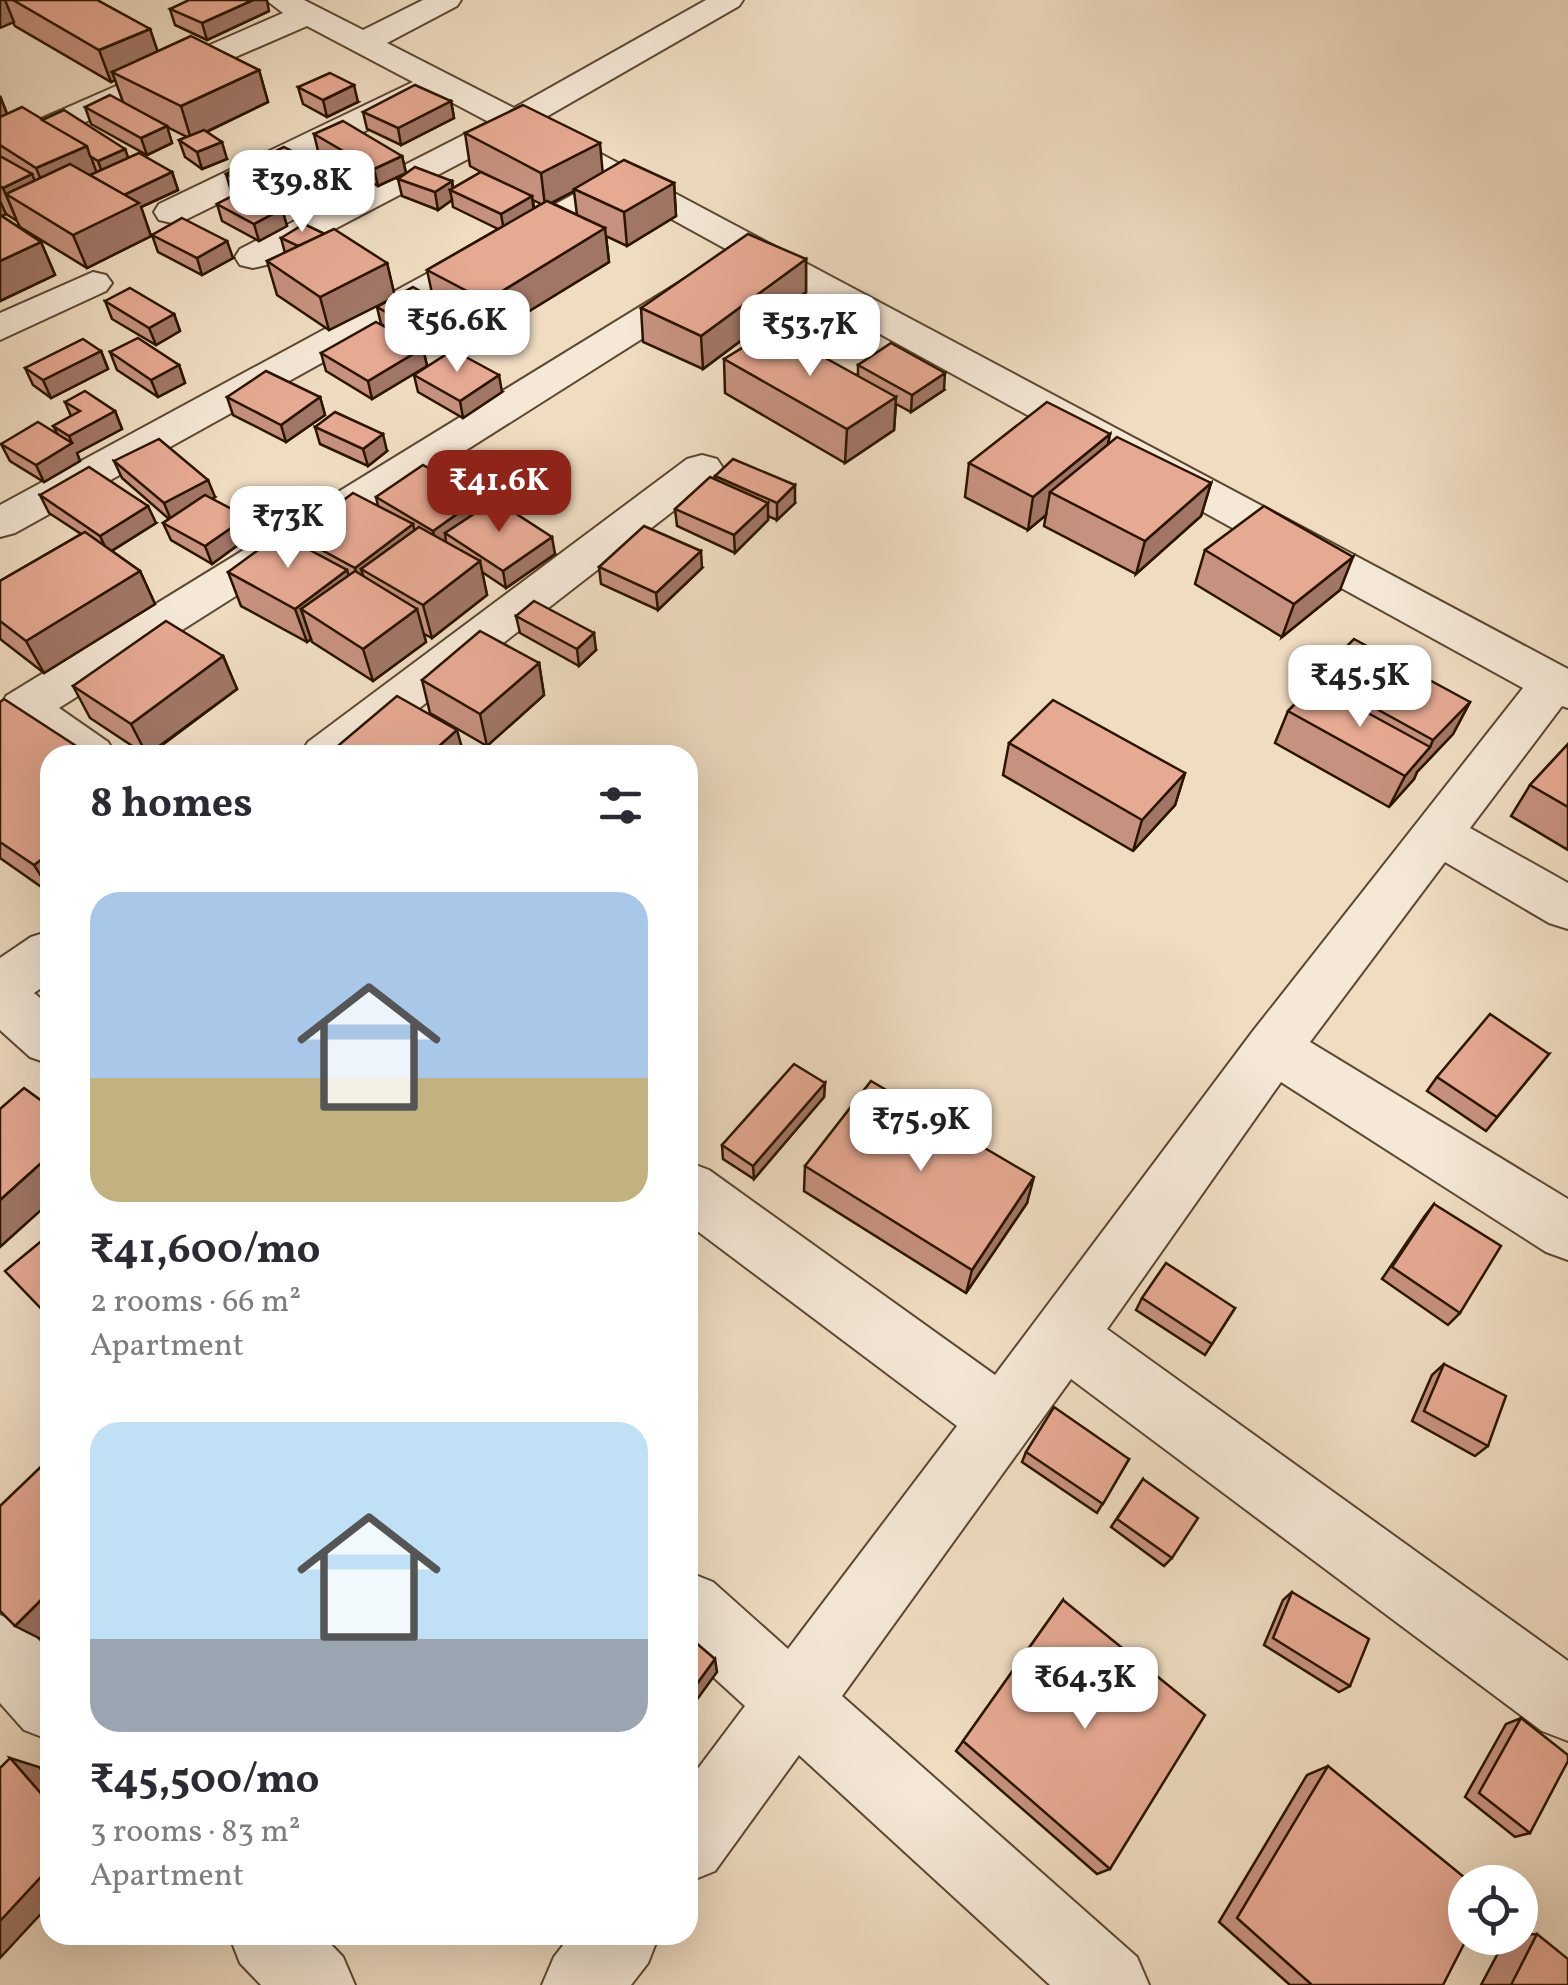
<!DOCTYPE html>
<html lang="en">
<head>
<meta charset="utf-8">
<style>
	:root { --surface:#fff; --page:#f7f7f7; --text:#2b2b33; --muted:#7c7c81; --accent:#8f2418 }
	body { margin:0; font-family:Vollkorn,serif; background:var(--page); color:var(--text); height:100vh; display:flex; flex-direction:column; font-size:38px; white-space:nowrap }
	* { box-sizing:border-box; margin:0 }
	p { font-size:32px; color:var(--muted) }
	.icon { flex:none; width:55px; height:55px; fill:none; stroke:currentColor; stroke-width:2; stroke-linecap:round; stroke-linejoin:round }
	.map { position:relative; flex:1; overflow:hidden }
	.side { position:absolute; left:40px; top:745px; width:658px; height:1200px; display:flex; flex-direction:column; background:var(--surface); border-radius:30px; box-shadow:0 10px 40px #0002 }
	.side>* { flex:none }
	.buttons { position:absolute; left:1448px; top:1865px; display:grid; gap:20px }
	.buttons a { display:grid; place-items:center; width:90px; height:90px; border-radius:50%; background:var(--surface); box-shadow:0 10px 40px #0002; font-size:50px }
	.price { position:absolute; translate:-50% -85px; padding:0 22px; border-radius:20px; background:#fff; color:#222; font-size:32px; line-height:65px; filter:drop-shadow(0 2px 5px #0008) }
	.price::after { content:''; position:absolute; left:50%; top:60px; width:30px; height:22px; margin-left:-15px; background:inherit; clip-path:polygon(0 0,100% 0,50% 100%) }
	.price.on { background:var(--accent); color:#fff }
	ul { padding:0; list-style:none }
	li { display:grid; align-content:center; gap:20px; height:530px; padding:0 50px }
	li span { display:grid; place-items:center; height:310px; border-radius:30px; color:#555 }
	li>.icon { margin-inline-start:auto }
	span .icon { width:180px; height:180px; fill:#fffc; stroke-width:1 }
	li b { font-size:42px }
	h2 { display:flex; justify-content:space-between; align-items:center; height:120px; padding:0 50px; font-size:42px }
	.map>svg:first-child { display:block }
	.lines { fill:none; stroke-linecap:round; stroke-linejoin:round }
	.minor-casing { stroke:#5c4731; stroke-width:4 }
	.minor { fill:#f5e8d7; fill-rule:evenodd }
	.wall { fill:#c6917e; stroke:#2b1501; stroke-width:2.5; fill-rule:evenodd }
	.shaded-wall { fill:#a17666; stroke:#2b1501; stroke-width:2.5 }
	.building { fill:#e6a992; stroke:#2b1501; stroke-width:2.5 }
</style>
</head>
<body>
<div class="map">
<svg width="1568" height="1985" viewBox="0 0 1568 1985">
	<rect width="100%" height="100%" fill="#efdcc1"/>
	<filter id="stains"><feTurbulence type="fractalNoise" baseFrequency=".002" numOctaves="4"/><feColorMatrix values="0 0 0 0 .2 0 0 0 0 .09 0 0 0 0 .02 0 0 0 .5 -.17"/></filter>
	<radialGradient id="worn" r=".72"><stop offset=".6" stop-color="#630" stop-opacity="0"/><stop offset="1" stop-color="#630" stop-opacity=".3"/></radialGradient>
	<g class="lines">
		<g class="minor-casing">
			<g id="minor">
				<path d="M266 0H304L363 30 423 0H461L457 6 387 43 514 108 706 0H743L739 6 539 121 1568 669V708L1562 706 1470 828 1568 883V929L1549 923 1445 862 1310 1042 1568 1199V1260L1546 1252 1281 1082 1107 1329 1568 1661V1741L1542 1731 1071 1379 842 1696 1137 1957 1149 1985H1050L799 1755 715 1871 688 1882V1782L745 1706 688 1654V1572L713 1582 788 1649 957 1426 688 1224V1162L709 1170 995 1375 1253 1031 1523 688 626 194 15 533 0 537V505L600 180 514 135 266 265 253 268 240 265 235 257 240 249 489 122 438 95 185 220 172 223 159 220 154 212 159 204 413 82 307 26 0 159V137L283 13Z"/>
				<path d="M706 271 719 274 725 282 719 290 59 708 108 742 116 755H55L6 720 0 710 6 696 693 274Z"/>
				<path d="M93 272 106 275 112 283 106 291 0 340V313Z"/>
				<path d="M702 455 717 459 723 468 717 477 359 755H300L308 742 687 459Z"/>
				<path d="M50 931V982L34 993 50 1006V1064L30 1057 0 1030V958L31 937Z"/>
				<path d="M0 1615 25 1626 50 1652V1740L24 1730 0 1703Z"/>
				<path d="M229 1935H322L343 1957 355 1985H261L240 1963Z"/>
				<path d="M571 1935H659L648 1963 631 1985H542L554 1957Z"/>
			</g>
		</g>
		<use href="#minor" class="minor"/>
	</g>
	<g class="wall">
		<path d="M0 0H97L150 29 157 51 259 70 268 102 207 132 227 159 202 169 185 157 179 140 187 137 167 127 172 143 147 155 91 124 85 107 123 102 115 80 111 82 15 26Z"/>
		<path d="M170 9 269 11 207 40 175 25Z"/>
		<path d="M298 87 358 102 327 117 303 104Z"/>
		<path d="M0 96 7 114 42 120 125 149 128 158 172 172 178 190 141 207 151 236 87 268 20 227 17 221 6 214 2 216 41 242 55 275 0 301Z"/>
		<path d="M451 101 454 118 401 145 367 129 363 112Z"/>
		<path d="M465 133 603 172 674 183 676 216 627 246 606 236 609 262 492 334 457 316 459 328 424 349 381 324 377 307 386 301 329 330 277 295 267 261 285 253 281 238 387 263 395 297 433 298 427 270 498 229 453 207 452 200 438 210 402 196 398 179 452 181 453 188 481 172 470 166ZM574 191 577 215 552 203ZM533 200 541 204 534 208Z"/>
		<path d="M314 134 402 156 406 173 378 186 318 151Z"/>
		<path d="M256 161 321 180 293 195 287 191 288 197 274 205 282 209 287 226 259 241 222 221 217 204 237 194 231 191 226 174 258 166Z"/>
		<path d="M152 235 233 258 202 275 158 252Z"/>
		<path d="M806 259V292L703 369 643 342 641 308Z"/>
		<path d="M105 301 174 314 180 331 156 345 112 319Z"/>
		<path d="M423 348 427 366 372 399 326 371 321 353Z"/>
		<path d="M101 351 108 369 51 398 33 385 25 368Z"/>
		<path d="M110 352 179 365 185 383 158 397 117 370Z"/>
		<path d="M724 359 858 375V365L944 390 911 412 896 404 894 430 845 463 725 393Z"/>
		<path d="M414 375 502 392 463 418 418 392Z"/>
		<path d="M227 397H320L325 415 286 442 233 415Z"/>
		<path d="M65 402 115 411 122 429 77 453 80 461 44 482 10 461 1 444 57 433 53 426 71 416Z"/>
		<path d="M315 427 387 451 368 466 320 444Z"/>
		<path d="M1110 434 1108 444 1211 483 1201 516 1136 574 1044 526 1046 515 1028 530 965 497 969 463Z"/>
		<path d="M114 461 215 497 212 499 253 534 212 564 171 540 163 523 169 519 122 478Z"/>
		<path d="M715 476 795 503 777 520 768 516V520L735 553 677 526 675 509 715 480Z"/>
		<path d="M40 495 156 523 112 551 140 571 155 604 44 673 0 639V581L81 534 49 513Z"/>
		<path d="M376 497H481L483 508 555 554 506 588 482 572 487 595 432 638 424 634 426 642 373 681 312 642 311 639 307 642 241 606 228 572 299 544 296 536 378 506Z"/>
		<path d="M1205 550 1340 590 1282 637 1195 584Z"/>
		<path d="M599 567 702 568 658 610 601 584Z"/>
		<path d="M516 616 596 650 579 666 520 633Z"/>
		<path d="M223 656 237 689 149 755H146L90 718 73 686Z"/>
		<path d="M539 663 544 695 487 746 430 713 422 680Z"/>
		<path d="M1317 676 1470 702 1453 734 1417 772 1414 779 1389 807 1275 743 1288 711 1313 686Z"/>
		<path d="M0 702 50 755V893L0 858Z"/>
		<path d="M1009 743 1185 773 1175 805 1133 851 1003 775Z"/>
		<path d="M1568 744V850L1511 816 1530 785Z"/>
		<path d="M1549 1054 1486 1131 1427 1091 1437 1077Z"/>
		<path d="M825 1083 824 1097 754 1179 723 1159 722 1145Z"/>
		<path d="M805 1166 1027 1203 966 1293 804 1191Z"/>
		<path d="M1434 1204 1460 1313 1448 1325 1382 1279 1424 1217Z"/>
		<path d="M1142 1298 1235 1308 1205 1355 1136 1310Z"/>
		<path d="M1444 1364 1488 1446 1475 1456 1412 1421 1432 1375Z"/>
		<path d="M1026 1452 1129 1459 1097 1513 1022 1462Z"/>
		<path d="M1143 1479 1172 1558 1164 1566 1111 1527Z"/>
		<path d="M1292 1592 1350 1686 1339 1692 1264 1645 1283 1600Z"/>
		<path d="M1063 1600 1110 1869 1097 1874 956 1751Z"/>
		<path d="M1521 1718 1530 1833 1515 1837 1465 1797 1506 1724Z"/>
		<path d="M1328 1766 1443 1985H1290L1219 1922 1307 1775Z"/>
		<path d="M1537 1934 1568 1985H1481L1506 1938H1520V1935Z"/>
	</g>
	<g class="shaded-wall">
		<path d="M0 0H5L14 22 0 28Z"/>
		<path d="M253 0H267L269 11 207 40 202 23Z"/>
		<path d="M150 29 161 61 112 72 115 80 111 82 99 50Z"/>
		<path d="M259 70 268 102 191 139 181 106Z"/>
		<path d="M354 85 358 102 327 117 323 100Z"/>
		<path d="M0 96 11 124 0 129Z"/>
		<path d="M451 101 454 118 401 145 398 128Z"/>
		<path d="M167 126 172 143 147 155 141 138Z"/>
		<path d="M222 142 227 159 202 169 197 152Z"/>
		<path d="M600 143 603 176 574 189V191L545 206 541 173Z"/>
		<path d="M87 146 99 179 50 201 36 168Z"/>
		<path d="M125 149 131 166 104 178 98 161Z"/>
		<path d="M402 156 406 173 378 186 374 169Z"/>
		<path d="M316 163 321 180 293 195 289 178Z"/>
		<path d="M172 172 178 190 141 207 151 236 87 268 73 235 114 199Z"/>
		<path d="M32 174 46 207 6 194 17 221 3 188Z"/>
		<path d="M284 180 288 197 266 209 261 192Z"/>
		<path d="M452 181 453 191 450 190 452 200 438 210 435 192Z"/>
		<path d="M674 183 676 216 627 246 624 212Z"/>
		<path d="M532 196 534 213 504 231 501 214Z"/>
		<path d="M0 201 6 214 0 217Z"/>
		<path d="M282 209 287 226 259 241 254 224Z"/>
		<path d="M605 228 609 262 492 334 486 301Z"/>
		<path d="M227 241 233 258 202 275 197 258Z"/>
		<path d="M41 242 55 275 0 301V261Z"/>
		<path d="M806 259V292L703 369 701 336Z"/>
		<path d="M387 263 395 297 329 330 320 297Z"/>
		<path d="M456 311 459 328 424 349 420 331Z"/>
		<path d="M174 314 180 331 156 345 149 328Z"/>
		<path d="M423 348 427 366 372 399 368 381Z"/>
		<path d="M101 351 108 369 51 398 43 380Z"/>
		<path d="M179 365 185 383 158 397 151 380Z"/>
		<path d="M945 373 944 390 911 412 912 395Z"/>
		<path d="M499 375 502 392 463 418 460 401Z"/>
		<path d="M320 397 325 415 286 442 281 425Z"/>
		<path d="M896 397 894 430 845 463 847 429Z"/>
		<path d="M115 411 122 429 77 453 80 461 44 482 36 465 72 443 69 436Z"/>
		<path d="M383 434 387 451 368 466 363 449Z"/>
		<path d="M1110 434 1103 468 1050 492 1046 515 1028 530 1033 497Z"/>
		<path d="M208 480 215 497 171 520 164 503Z"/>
		<path d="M1211 483 1201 516 1136 574 1145 541Z"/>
		<path d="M795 485V503L777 520V503Z"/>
		<path d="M481 497 484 515 445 533 446 542 437 548 433 531Z"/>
		<path d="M768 503V520L735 553 734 535Z"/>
		<path d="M148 506 156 523 108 553 100 536Z"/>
		<path d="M247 517 253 534 212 564 205 546Z"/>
		<path d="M413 524 421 557 361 569 370 597 365 601 355 568Z"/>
		<path d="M552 537 555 554 506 588 503 571Z"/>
		<path d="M701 551 702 568 658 610 656 593Z"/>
		<path d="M1353 557 1340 590 1282 637 1294 604Z"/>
		<path d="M480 561 487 595 432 638 423 605Z"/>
		<path d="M347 570 357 603 301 609 311 639 307 642 295 609Z"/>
		<path d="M140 571 155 604 44 673 26 641Z"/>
		<path d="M417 609 426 642 373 681 363 649Z"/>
		<path d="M594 633 596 650 579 666 577 649Z"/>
		<path d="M223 656 237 689 147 755 131 724Z"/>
		<path d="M539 663 544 695 487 746 480 714Z"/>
		<path d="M1470 702 1453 734 1417 772 1414 779 1389 807 1405 776 1430 747 1433 740Z"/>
		<path d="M457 730 464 755H429Z"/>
		<path d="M1185 773 1175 805 1133 851 1142 820Z"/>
		<path d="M50 853V890L34 865Z"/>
		<path d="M825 1083 824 1097 754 1179 753 1166Z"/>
		<path d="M50 1155V1202L0 1247V1200Z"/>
		<path d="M1034 1177 1027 1203 966 1293 972 1270Z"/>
		<path d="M50 1591V1633L43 1640 15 1626Z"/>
		<path d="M715 1659 717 1672 688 1712V1696Z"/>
		<path d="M10 1758 39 1767 50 1780V1804Z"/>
		<path d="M50 1867V1904L0 1958V1921Z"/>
	</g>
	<g class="building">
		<path d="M13 0H97L150 29 99 50Z"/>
		<path d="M189 0H253L202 23 170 9Z"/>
		<path d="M191 36 259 70 181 106 112 72Z"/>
		<path d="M330 73 354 85 323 100 298 87Z"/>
		<path d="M415 85 451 101 398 128 363 112Z"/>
		<path d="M110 95 167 126 141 138 85 107Z"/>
		<path d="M523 105 600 143 541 173 465 133Z"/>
		<path d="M22 107 87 146 36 168 0 145V117Z"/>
		<path d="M64 110 125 149 98 161 90 156 87 146 42 120Z"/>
		<path d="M343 121 402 156 374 169 314 134Z"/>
		<path d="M204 130 222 142 197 152 179 140Z"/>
		<path d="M284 147 316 163 289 178 256 161Z"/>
		<path d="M139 153 172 172 124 195 90 175Z"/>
		<path d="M0 156 32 174 3 188 0 186Z"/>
		<path d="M624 160 674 183 624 212 574 189Z"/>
		<path d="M249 162 284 180 261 192 226 174Z"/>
		<path d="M70 164 139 203 73 235 6 194Z"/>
		<path d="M415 167 452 181 435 192 398 179Z"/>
		<path d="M481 172 532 196 501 214 450 190Z"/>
		<path d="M244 190 282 209 254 224 217 204Z"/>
		<path d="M547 201 605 228 486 301 427 270Z"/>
		<path d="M0 215 41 242 0 261Z"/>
		<path d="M182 218 227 241 197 258 152 235Z"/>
		<path d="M304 224 325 234 298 246 281 238Z"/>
		<path d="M334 229 387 263 320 297 267 261Z"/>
		<path d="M748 234 806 259 701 336 641 308Z"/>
		<path d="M413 287 456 311 420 331 377 307Z"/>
		<path d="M130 288 174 314 149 328 105 301Z"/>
		<path d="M376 322 423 348 368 381 321 353Z"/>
		<path d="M773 329 896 397 847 429 724 359Z"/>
		<path d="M138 338 179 365 151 380 110 352Z"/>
		<path d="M83 339 101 351 43 380 25 368Z"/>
		<path d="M891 343 945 373 912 395 858 365Z"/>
		<path d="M453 350 499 375 460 401 414 375Z"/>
		<path d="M266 371 320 397 281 425 227 397Z"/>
		<path d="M85 391 115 411 69 436 53 426 80 411 65 402Z"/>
		<path d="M1047 402 1110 434 1033 497 969 463Z"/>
		<path d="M335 412 383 434 363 449 315 427Z"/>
		<path d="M38 422 72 443 36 465 1 444Z"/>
		<path d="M1117 437 1211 483 1145 541 1050 492Z"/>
		<path d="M159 439 208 480 164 503 114 461Z"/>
		<path d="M733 459 795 485 777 503 715 476Z"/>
		<path d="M423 465 481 497 433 531 376 497Z"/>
		<path d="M89 467 148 506 100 536 40 495Z"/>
		<path d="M710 477 768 503 734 535 675 509Z"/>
		<path d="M353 493 413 524 355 568 296 536Z"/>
		<path d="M205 495 247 517 205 546 163 523Z"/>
		<path d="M495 500 552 537 503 571 445 533Z"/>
		<path d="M1264 506 1353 557 1294 604 1205 550Z"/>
		<path d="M644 526 701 551 656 593 599 567Z"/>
		<path d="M419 527 480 561 423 605 361 569Z"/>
		<path d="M85 532 140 571 26 641 0 621V581Z"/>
		<path d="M280 534 347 570 295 609 228 572Z"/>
		<path d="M355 571 417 609 363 649 301 609Z"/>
		<path d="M534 601 594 633 577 649 516 616Z"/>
		<path d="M166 621 223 656 131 724 73 686Z"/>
		<path d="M480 631 539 663 480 714 422 680Z"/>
		<path d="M1354 639 1470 702 1433 740 1317 676Z"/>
		<path d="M1315 684 1430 747 1405 776 1288 711Z"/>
		<path d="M397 696 457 730 429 755H342L333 750Z"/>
		<path d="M4 699 90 755H50V853L34 865 0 842V702Z"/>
		<path d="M1053 700 1185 773 1142 820 1009 743Z"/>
		<path d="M1568 744V807L1530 785Z"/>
		<path d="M1490 1014 1549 1054 1497 1117 1437 1077Z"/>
		<path d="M794 1064 825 1083 753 1166 722 1145Z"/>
		<path d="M871 1081 1034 1177 972 1270 805 1166Z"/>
		<path d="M24 1088 50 1107V1155L0 1200V1109Z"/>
		<path d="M1434 1204 1501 1246 1460 1313 1392 1267Z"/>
		<path d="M50 1234V1318L5 1271Z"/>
		<path d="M1166 1263 1235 1308 1212 1344 1142 1298Z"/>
		<path d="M1444 1364 1506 1396 1488 1446 1424 1411Z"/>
		<path d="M1054 1407 1129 1459 1103 1504 1026 1452Z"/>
		<path d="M50 1458V1591L15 1626 0 1611V1506Z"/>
		<path d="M1143 1479 1198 1518 1172 1558 1117 1519Z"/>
		<path d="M1292 1592 1369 1639 1350 1686 1273 1638Z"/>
		<path d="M1063 1600 1205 1715 1110 1869 963 1741Z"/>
		<path d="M688 1636 715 1659 688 1696Z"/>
		<path d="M1521 1718 1568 1755V1761L1530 1833 1479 1793Z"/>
		<path d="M10 1758 50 1804V1867L0 1921V1768Z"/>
		<path d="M1328 1766 1470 1882H1465V1938H1467L1443 1985H1312L1237 1918Z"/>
		<path d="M1537 1934 1568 1959V1985H1511Z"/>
	</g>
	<rect width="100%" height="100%" filter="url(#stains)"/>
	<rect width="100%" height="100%" fill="url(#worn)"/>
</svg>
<div class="buttons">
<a><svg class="icon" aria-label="locate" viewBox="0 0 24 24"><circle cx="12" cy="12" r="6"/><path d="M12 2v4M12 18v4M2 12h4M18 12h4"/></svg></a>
</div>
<b class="price" style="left:302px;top:235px">₹39.8K</b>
<b class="price" style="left:457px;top:375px">₹56.6K</b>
<b class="price" style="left:810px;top:379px">₹53.7K</b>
<b class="price on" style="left:499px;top:535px">₹41.6K</b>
<b class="price" style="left:288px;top:571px">₹73K</b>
<b class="price" style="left:1360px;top:730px">₹45.5K</b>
<b class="price" style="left:921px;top:1174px">₹75.9K</b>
<b class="price" style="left:1085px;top:1732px">₹64.3K</b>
<section class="side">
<h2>8 homes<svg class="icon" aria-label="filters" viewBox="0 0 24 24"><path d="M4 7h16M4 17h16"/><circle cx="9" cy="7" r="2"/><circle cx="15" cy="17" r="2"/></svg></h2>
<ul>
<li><span style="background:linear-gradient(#a9c7e8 60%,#c2b280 0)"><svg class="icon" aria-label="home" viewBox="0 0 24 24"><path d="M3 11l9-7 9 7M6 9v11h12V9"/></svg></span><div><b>₹41,600/mo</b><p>2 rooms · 66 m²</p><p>Apartment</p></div></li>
<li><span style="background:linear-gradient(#bfe0f5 70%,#9aa5b1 0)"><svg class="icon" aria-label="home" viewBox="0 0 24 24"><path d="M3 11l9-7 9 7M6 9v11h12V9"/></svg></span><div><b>₹45,500/mo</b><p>3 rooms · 83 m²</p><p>Apartment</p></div></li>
</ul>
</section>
</div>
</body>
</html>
